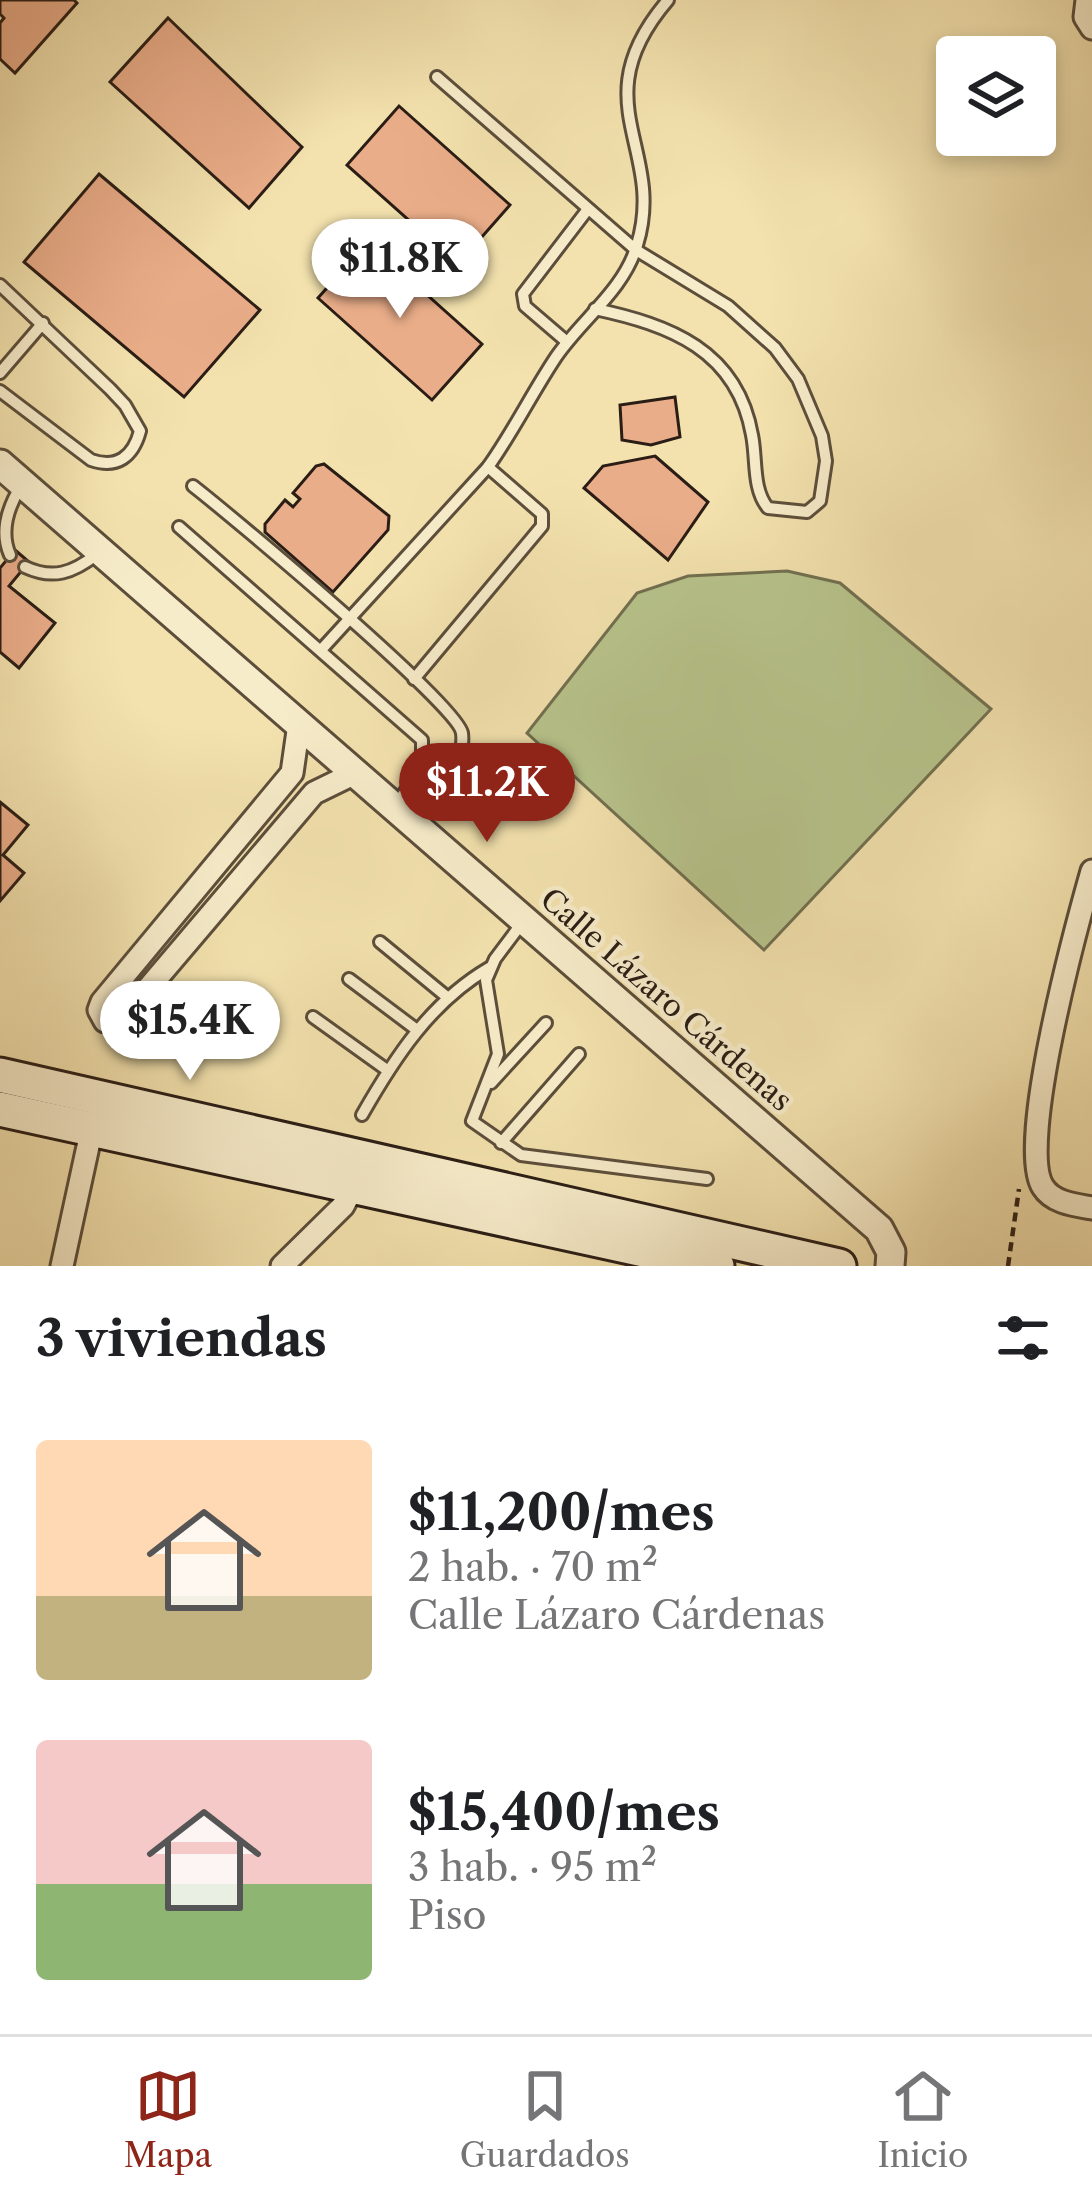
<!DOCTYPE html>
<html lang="es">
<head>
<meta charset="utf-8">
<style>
	:root { --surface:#fff; --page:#f6f6f6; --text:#202124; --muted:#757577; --line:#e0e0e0; --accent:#8f2418 }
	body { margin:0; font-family:"Libre Caslon Text",serif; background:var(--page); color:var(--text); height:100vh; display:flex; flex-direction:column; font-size:45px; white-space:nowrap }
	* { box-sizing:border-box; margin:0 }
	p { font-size:39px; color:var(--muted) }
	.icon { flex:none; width:66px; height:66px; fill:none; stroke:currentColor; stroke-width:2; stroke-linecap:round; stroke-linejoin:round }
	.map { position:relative; height:1266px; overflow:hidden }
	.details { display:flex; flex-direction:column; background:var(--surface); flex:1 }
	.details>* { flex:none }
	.tools { position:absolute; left:936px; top:36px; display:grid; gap:24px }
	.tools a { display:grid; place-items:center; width:120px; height:120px; border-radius:12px; background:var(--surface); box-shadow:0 6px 18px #0003; font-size:60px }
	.price { position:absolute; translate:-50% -102px; padding:0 27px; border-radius:42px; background:#fff; color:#222; font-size:39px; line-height:78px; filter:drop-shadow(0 3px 6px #0008) }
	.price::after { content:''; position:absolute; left:50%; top:72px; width:36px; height:27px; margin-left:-18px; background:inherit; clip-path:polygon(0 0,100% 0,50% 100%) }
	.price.selected { background:var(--accent); color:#fff }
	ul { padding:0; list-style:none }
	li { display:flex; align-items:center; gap:36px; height:300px; padding:0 36px }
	li span { display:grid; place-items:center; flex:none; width:336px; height:240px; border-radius:12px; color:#555 }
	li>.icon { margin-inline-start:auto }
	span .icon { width:144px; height:144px; fill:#fffc; stroke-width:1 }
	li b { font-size:51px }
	h2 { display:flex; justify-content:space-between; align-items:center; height:144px; padding:0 36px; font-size:51px }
	.dock { display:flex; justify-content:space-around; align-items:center; height:168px; border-top:3px solid var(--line); background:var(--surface); font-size:33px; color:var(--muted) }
	.dock a { display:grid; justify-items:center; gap:6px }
	.dock .selected { color:var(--accent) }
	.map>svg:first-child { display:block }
	.green { fill:#b8c48c; stroke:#717050; stroke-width:3 }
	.building { fill:#eaad89; stroke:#2a1d15; stroke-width:3 }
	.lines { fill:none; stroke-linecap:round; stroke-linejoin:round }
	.service-casing { stroke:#5c4e3b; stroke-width:16 }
	.minor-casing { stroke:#5c4e3b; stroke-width:27 }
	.tertiary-casing { stroke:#5c4e3b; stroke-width:33 }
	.secondary-casing { stroke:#2a1d15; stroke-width:39 }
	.path { stroke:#2a1d15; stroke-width:4.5; stroke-dasharray:9 6; stroke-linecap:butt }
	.service { stroke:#f7ecca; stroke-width:10 }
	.minor { stroke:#f7ecca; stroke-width:21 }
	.tertiary { stroke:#f7ecca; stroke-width:27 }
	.secondary { stroke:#f7ecca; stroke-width:33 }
	.labels { text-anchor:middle; stroke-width:9; stroke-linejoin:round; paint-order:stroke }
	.street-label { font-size:30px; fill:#2a1d15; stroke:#f7ecca }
</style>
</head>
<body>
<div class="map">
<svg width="1092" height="1266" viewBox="0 0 1092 1266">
	<rect width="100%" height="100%" fill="#f3e2ae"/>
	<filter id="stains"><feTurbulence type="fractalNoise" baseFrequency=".00167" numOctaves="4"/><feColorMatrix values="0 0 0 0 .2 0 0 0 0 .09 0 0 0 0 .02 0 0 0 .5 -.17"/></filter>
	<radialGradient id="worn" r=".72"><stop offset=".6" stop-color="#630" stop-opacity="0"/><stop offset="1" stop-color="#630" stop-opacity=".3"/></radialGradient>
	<path class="green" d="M787 571 840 583 991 709 764 950 527 733 637 593 688 576Z"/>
	<g class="building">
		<path d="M0 0H74L77 3 15 73 0 59V23L4 18 0 14Z"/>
		<path d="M168 18 302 147 249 208 110 82Z"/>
		<path d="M399 106 510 205 458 264 347 165Z"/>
		<path d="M99 174 260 310 184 397 24 262Z"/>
		<path d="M368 242 482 344 432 400 318 298Z"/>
		<path d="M675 397 680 437 651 445 622 440 620 405Z"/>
		<path d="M655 456 708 502 668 560 584 488 603 466Z"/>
		<path d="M324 464 389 516 388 530 333 592 265 532V524L285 500 293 507 300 499 293 493 316 466Z"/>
		<path d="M15 550 29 562 9 586 55 623 19 668 0 652V568Z"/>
		<path d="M0 802 28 825 3 855 24 873 0 901Z"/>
	</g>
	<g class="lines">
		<g class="service-casing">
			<g id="service">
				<path d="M437 77 636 250 728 306 775 348 798 379 822 436 826 461 820 501 807 512 768 508C752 489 757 459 752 435 737 350 670 325 595 309"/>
				<path d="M0 285 110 389 125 405 140 431C133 457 117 469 91 460L0 391"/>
				<path d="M567 342 525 306 523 294 588 209"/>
				<path d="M0 373 43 323"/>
				<path d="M193 486C229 514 458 705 462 733 466 767 436 797 417 822"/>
				<path d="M179 527 422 740V766L397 804"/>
				<path d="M10 555C0 532 8 507 21 486"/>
				<path d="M25 567C53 580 73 573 97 554"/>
				<path d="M321 650 488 467C513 432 532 393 556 357 582 319 624 290 637 245 667 148 580 103 668 0"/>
				<path d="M414 679 542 526V514L488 467"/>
				<path d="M522 923 495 959 486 980 498 1054 472 1121 521 1155 707 1179"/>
				<path d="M380 942 447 997"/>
				<path d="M349 979 417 1030"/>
				<path d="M313 1017 387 1070"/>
				<path d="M491 1083 546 1023"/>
				<path d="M362 1115C395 1057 431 1002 489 968"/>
				<path d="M501 1143 579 1054"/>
			</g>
		</g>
		<g class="minor-casing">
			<g id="minor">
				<path d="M1087 0 1085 17 1092 28"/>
				<path d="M299 724 292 773 102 1002 99 1010 105 1021 116 1023 123 1018 314 793 355 773"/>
				<path d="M1092 871C1077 924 1016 1146 1043 1187 1053 1203 1075 1205 1092 1208"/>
				<path d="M62 1266 92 1128"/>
				<path d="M282 1266 343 1206 359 1176"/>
			</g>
		</g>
		<g class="tertiary-casing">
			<path id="tertiary" d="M0 464 879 1229 891 1252 890 1266"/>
		</g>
		<g class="secondary-casing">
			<g id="secondary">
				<path d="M0 1075 839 1266"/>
				<path d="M0 1109 717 1266"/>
			</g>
		</g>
		<path class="path" d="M1008 1266 1019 1189"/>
		<use href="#service" class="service"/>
		<use href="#minor" class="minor"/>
		<use href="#tertiary" class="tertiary"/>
		<use href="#secondary" class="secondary"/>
	</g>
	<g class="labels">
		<g class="street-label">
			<text transform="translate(666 1000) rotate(41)" y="10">Calle Lázaro Cárdenas</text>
		</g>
	</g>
	<rect width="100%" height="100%" filter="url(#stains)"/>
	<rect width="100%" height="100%" fill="url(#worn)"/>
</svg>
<div class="tools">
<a><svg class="icon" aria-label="layers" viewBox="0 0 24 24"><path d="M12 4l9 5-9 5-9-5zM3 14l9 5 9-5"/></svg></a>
</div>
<b class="price" style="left:400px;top:321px">$11.8K</b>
<b class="price selected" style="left:487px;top:845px">$11.2K</b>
<b class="price" style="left:190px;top:1083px">$15.4K</b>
</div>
<section class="details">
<h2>3 viviendas<svg class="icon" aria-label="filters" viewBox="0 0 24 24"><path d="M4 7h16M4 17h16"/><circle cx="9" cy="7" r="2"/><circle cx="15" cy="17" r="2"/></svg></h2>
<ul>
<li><span style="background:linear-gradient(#ffd9b3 65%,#c2b280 0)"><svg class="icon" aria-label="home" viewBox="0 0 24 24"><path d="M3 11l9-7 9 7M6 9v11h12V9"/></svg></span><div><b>$11,200/mes</b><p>2 hab. · 70 m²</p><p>Calle Lázaro Cárdenas</p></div></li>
<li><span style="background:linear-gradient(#f6c9c9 60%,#8fb573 0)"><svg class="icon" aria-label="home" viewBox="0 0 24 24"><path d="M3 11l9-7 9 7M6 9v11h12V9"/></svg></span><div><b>$15,400/mes</b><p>3 hab. · 95 m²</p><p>Piso</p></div></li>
</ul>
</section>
<nav class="dock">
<a class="selected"><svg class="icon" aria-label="map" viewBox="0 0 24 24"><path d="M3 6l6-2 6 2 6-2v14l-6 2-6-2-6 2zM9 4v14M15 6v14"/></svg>Mapa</a>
<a><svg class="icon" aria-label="saved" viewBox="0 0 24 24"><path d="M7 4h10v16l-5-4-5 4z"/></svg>Guardados</a>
<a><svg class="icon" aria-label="home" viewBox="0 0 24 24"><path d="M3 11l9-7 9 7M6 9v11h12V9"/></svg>Inicio</a>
</nav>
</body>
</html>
